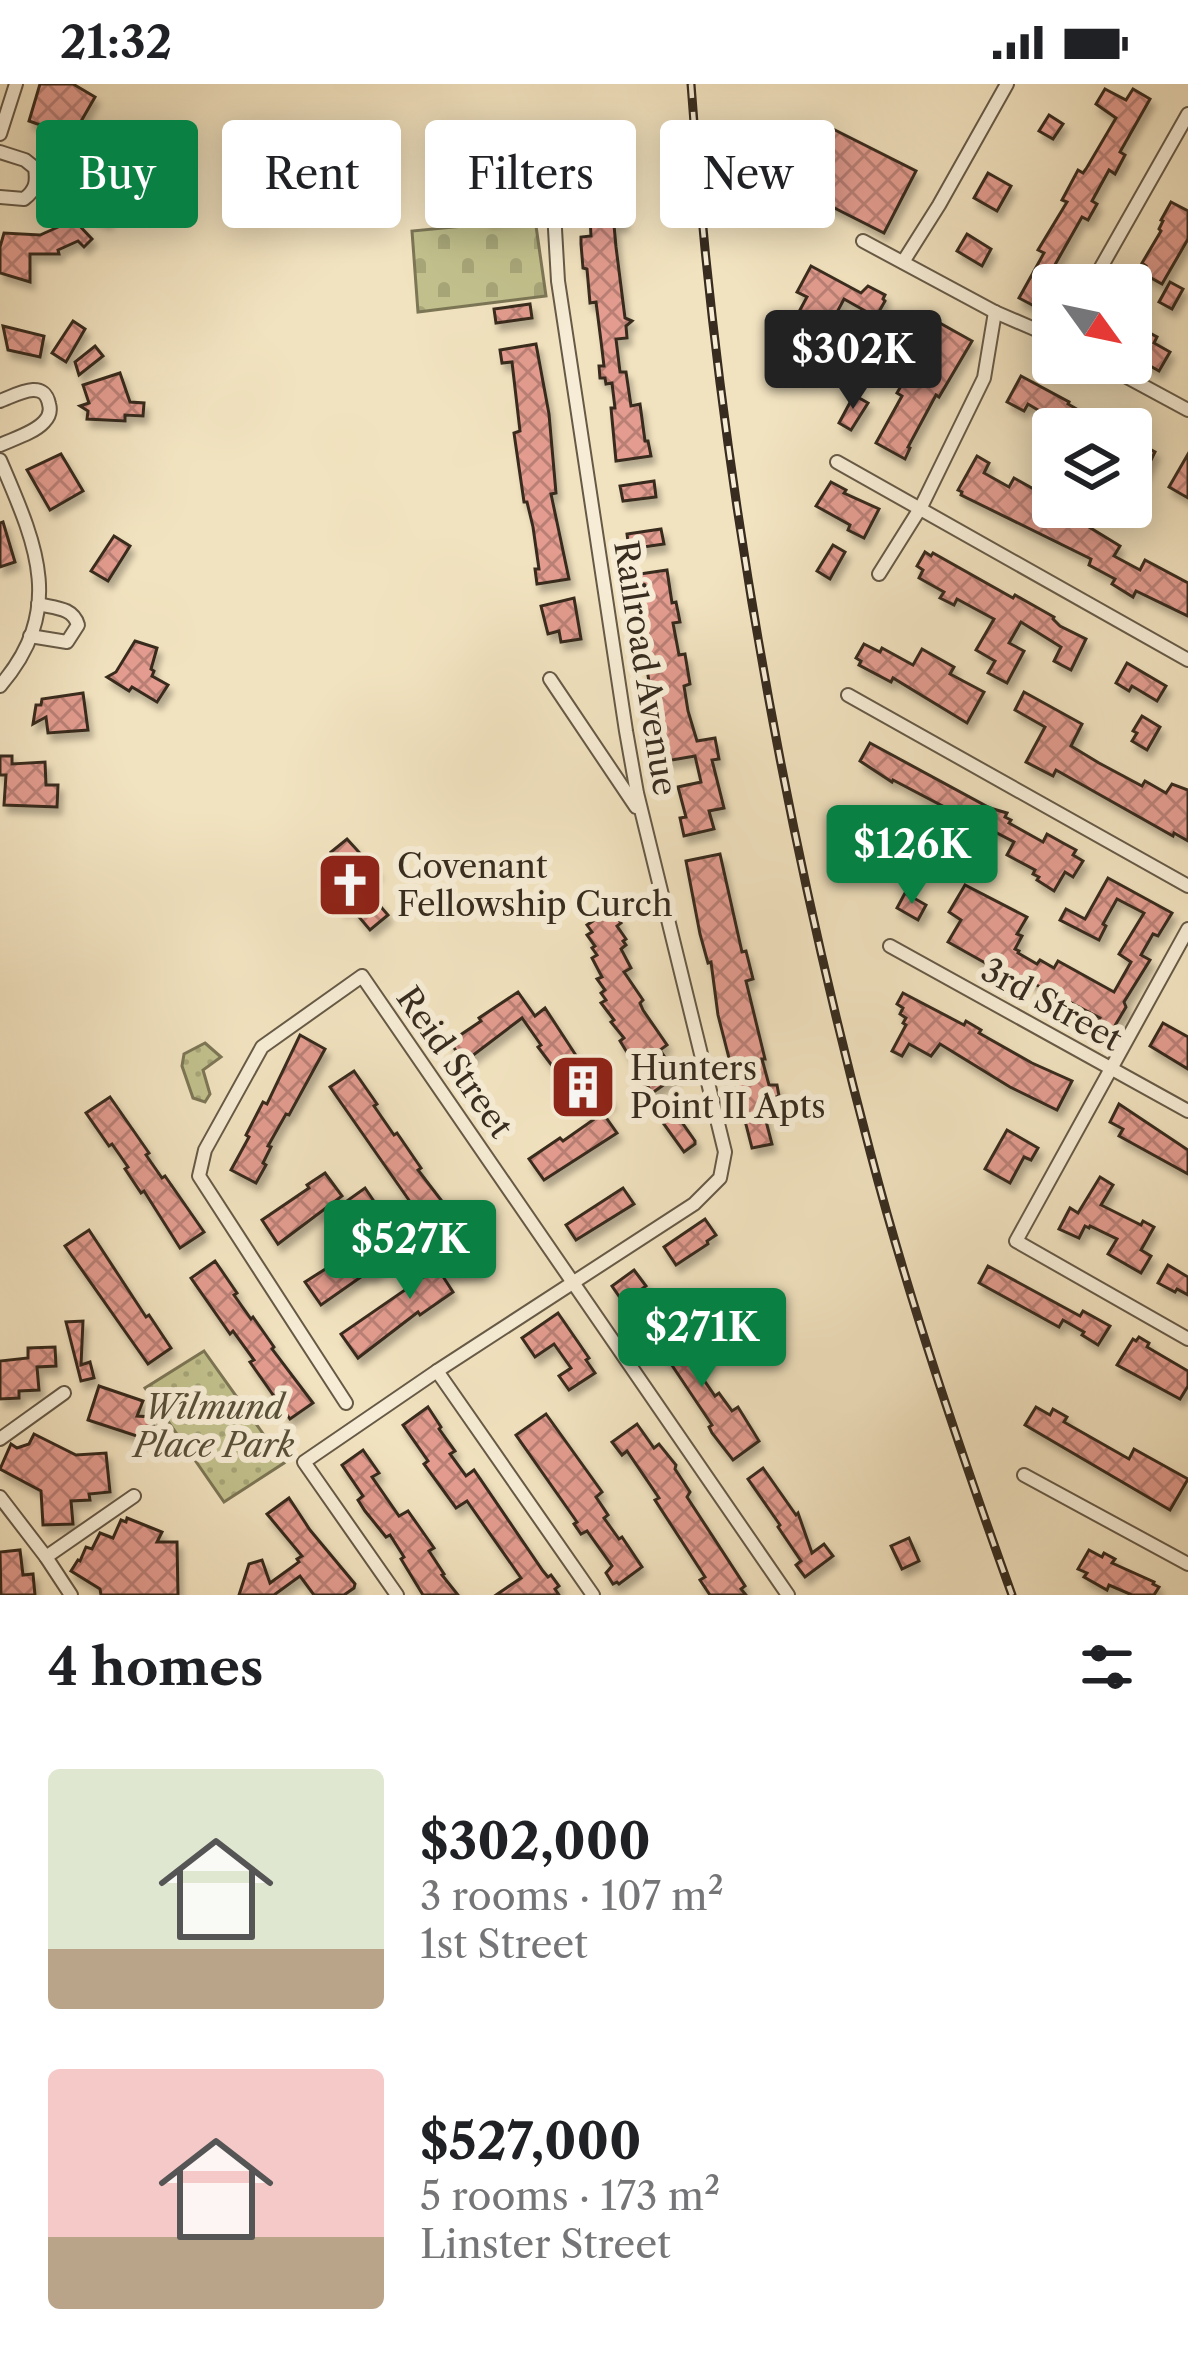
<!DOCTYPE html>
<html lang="en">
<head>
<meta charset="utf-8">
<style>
	:root { --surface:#fff; --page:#f6f6f6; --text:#202124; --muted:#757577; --accent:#0b8043 }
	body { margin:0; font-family:"Libre Caslon Text",serif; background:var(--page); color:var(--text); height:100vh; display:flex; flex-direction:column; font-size:45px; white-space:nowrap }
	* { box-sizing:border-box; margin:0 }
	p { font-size:39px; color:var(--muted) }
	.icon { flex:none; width:66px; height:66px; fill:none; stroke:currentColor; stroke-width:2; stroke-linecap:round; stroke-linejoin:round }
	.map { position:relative; height:1511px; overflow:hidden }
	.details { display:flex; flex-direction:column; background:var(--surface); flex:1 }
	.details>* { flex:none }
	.top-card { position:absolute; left:36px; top:36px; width:1116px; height:108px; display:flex; gap:24px }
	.needle { width:78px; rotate:123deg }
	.controls { position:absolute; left:1032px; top:180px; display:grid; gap:24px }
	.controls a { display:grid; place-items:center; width:120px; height:120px; border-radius:12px; background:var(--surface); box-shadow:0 6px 30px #0003; font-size:60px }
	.price { position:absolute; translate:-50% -102px; padding:0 27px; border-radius:12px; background:var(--accent); color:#fff; font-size:39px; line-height:78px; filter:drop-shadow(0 3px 6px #0008) }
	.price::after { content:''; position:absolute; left:50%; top:72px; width:36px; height:27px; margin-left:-18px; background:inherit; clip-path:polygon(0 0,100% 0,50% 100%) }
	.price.current { background:#222; color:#fff }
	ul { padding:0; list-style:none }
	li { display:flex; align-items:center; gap:36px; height:300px; padding:0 48px }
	li span { display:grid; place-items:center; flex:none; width:336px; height:240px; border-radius:12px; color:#555 }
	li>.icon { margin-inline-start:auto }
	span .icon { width:144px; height:144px; fill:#fffc; stroke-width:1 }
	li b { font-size:51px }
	h2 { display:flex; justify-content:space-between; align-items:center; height:144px; padding:0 48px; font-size:51px }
	.pill { padding:0 42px; border-radius:12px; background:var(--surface); box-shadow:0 6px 30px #0003; font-size:42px; line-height:108px }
	.pill.current { background:var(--accent); color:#fff }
	.status { display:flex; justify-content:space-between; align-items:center; height:84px; padding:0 60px; background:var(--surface); direction:ltr }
	.status svg { height:33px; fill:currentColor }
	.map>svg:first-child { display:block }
	.cemetery { fill:url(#cemetery-stones); stroke:#7c7656; stroke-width:3 }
	.park { fill:url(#park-dots); stroke:#7c7656; stroke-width:3 }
	.building { fill:url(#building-cross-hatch); stroke:#372c1f; stroke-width:3; filter:url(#shadow) }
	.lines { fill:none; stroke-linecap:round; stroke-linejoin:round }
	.minor-casing { stroke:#665a47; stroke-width:16 }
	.minor { stroke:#f7edd6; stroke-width:12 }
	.rail-casing { stroke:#372c1f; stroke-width:9 }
	.rail { stroke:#f7edd6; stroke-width:4.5; stroke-dasharray:14; stroke-linecap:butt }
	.labels { text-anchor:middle; stroke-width:12; stroke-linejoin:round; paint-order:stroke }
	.street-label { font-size:33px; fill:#372c1f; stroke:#f7edd6 }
	.poi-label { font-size:33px; fill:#372c1f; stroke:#f7edd6; text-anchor:start }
	.park-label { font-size:33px; font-style:italic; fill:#5a513a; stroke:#f7edd6 }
</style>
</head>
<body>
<div class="status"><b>21:32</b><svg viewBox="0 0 49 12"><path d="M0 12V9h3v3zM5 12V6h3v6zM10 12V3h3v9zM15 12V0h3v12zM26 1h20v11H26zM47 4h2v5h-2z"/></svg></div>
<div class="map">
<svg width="1188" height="1511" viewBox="0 0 1188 1511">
	<defs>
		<pattern id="cemetery-stones" width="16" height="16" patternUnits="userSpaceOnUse" patternTransform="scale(3)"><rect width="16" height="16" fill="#c2c18d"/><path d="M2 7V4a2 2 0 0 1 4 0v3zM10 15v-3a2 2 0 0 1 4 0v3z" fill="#a7a679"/></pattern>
		<pattern id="park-dots" width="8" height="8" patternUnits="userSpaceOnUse" patternTransform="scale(3)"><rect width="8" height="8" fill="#c2c18d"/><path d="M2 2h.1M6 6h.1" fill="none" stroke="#a7a679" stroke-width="1.8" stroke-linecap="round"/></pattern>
		<pattern id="building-cross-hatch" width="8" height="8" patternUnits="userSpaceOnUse" patternTransform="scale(3)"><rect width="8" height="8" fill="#e39c8f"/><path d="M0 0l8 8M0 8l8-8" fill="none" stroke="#b97f74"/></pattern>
		<filter id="shadow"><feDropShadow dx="4" dy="7" stdDeviation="3" flood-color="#0004"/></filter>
	</defs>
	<rect width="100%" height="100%" fill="#f2e3c0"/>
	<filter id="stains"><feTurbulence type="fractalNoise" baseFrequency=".00167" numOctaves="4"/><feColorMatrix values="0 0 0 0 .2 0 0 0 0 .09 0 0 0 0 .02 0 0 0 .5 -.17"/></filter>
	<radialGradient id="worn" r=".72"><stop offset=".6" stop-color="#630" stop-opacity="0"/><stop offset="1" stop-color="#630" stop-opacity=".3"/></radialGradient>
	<path class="cemetery" d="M535 135 546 212 418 228 412 147Z"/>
	<g class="park">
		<path d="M205 959 221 973 203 986 210 1010 205 1018 193 1014 182 982 184 970Z"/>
		<path d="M204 1267 284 1379 224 1418 145 1304Z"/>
	</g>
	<g class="building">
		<path d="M40 0H73L95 13 72 53 47 39 46 43 29 37Z"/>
		<path d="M1105 5 1126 16 1133 5 1150 15 1120 68 1125 71 1115 90 1109 86 1092 117 1097 120 1088 136 1082 133 1052 186 1079 201H1051L1038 224 1019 214 1044 169 1038 166 1067 118 1062 116 1078 86 1083 89 1086 85 1116 34 1096 20Z"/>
		<path d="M1049 31 1063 40 1053 55 1039 47Z"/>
		<path d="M827 42 916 87 884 149 795 104Z"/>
		<path d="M111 53 117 73H125L126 91 130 92 129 103 122 102 107 138 70 124 80 99H76L79 64Z"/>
		<path d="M988 89 1011 102 997 127 974 114Z"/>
		<path d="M517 97 521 131 487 134 484 100Z"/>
		<path d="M622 107 624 140 614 141 616 163 625 234 632 237 626 242 627 254 616 255 620 288H626L631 322 640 320 645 357H648L651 372 616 377 611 324H615L612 299 606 300 605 294H600L599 282H604L601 257 596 218 590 219 587 185 583 184 581 160V153L591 152 589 116 591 115V110Z"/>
		<path d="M1171 118 1188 127V155L1162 200 1142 189 1146 182 1142 179 1161 147 1159 145 1163 137 1161 136Z"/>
		<path d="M74 136 92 155 84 163 78 157 58 166 59 170H30V198L0 189V163L4 149 40 151Z"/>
		<path d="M967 150 991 165 982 182 957 167Z"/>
		<path d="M811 182 861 209 868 202 885 211 883 215 885 217 876 233 844 215 818 264 788 248 807 213 797 208Z"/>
		<path d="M1170 198 1183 205 1172 225 1159 218Z"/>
		<path d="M530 220 532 234 496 239 494 225Z"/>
		<path d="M73 237 85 245 66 278 52 269Z"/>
		<path d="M938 238 972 257 939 313 936 311 908 363 910 364 905 375 876 359 902 312 897 309Z"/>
		<path d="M1131 239 1157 253 1154 259 1170 268 1159 287 1131 271Z"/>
		<path d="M3 242 44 252 40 273 8 266Z"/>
		<path d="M536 260 549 330 556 409 551 410 569 495 537 500 535 485H539L533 443 527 418H524L514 349 520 347 512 278 502 279 500 266Z"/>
		<path d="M95 262 103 272 79 291 75 278Z"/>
		<path d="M120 289 130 318 144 319 143 332 125 331V337L87 335 88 327 80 322 89 319 83 301Z"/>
		<path d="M1021 292 1069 318 1068 320 1111 345H1067L1070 339 1045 326 1043 329 1028 320 1024 327 1007 318Z"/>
		<path d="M854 311 868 319 851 346 839 339Z"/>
		<path d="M1131 355 1155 368 1141 397 1131 391Z"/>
		<path d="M61 370 83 407 50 426 27 386Z"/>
		<path d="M1188 370V414L1169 403Z"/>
		<path d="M977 372 989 379 984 389 1009 403 1014 394 1053 416V423H1069L1066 429 1120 462 1114 472 1140 486 1145 476 1188 499V532L1136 507 1133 513 1112 500 1115 495 1089 481 1091 475 961 411 962 408 958 406Z"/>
		<path d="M654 397 656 413 623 417 620 402Z"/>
		<path d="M831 398 846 406 844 409 879 425 864 454 848 446 850 441 816 422Z"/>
		<path d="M3 438 15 478 0 483V439Z"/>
		<path d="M661 445 664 460 629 465 627 450Z"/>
		<path d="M114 452 130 462 108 497 91 487Z"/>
		<path d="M833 461 845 468 830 495 817 487Z"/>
		<path d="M925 468 931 472 933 469 1013 514 1015 511 1054 533 1053 535 1060 542 1086 555 1071 586 1054 577 1061 563 1021 538 1009 559 1024 567 1007 599 988 589 995 577 976 566 994 535 957 515 954 521 940 514 944 508 919 494 923 486 917 482Z"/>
		<path d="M667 486 672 519 676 518 680 538 673 539 679 571 685 570 690 600 684 602 688 627 697 657 715 654 719 675 712 676 724 724 709 727 714 745 684 752 680 734 686 733 678 703 701 698 695 672 666 677 652 618 633 491Z"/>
		<path d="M574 514 581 555 561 558 559 547 548 550 541 522Z"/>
		<path d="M135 557 157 564 151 585 154 587 152 592 168 601 157 618 132 603 129 607 107 593 116 588Z"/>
		<path d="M864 560 880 568 882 564 913 581 922 565 954 583 950 590 984 608 967 639 893 594 891 598 859 581 861 577 856 574Z"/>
		<path d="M1127 579 1166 602 1157 617 1132 602 1129 607 1116 599Z"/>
		<path d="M1024 608 1082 640 1071 662 1099 679 1142 702 1145 697 1166 709 1172 700 1188 706V757L1174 749 1173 752 1056 686 1053 692 1026 678 1045 643 1015 626Z"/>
		<path d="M83 609 88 646 48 649 46 633 33 640 36 621H41L42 615Z"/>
		<path d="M1142 632 1160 643 1147 666 1132 657 1137 649 1133 647Z"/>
		<path d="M870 659 990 724 1007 729 1005 733 1011 736 1009 739 1043 758 1047 750 1063 759 1076 766 1073 771 1083 777 1073 793 1065 788 1054 807 1037 796 1039 793 1033 790 1035 786 1007 771 1014 758 970 735 958 757 939 747 950 726 893 696 892 698 860 677Z"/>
		<path d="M0 672H12V680L45 678 46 701H58L57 723 4 721 6 691H0Z"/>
		<path d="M347 755 377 788 365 798 372 805 368 808 388 831 370 846 349 821 343 826 330 809 335 805 325 792 331 788 328 784 337 776 331 768Z"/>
		<path d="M720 770 742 868 746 867 753 895 746 897 765 975H762L769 1001H777L779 1012 761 1018 772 1060 752 1064 718 931 711 878 708 879 700 850 686 777Z"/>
		<path d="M1108 794 1172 829 1158 852 1153 850 1141 871 1150 876 1124 918 1126 923 1107 955 1094 947 1100 934 998 881 996 885 948 858 961 836 949 828 965 801 1027 833 1017 850 1022 852 1015 865 1019 867 1018 869 1037 880 1040 876 1054 884 1058 877 1114 908 1131 878 1119 870 1144 829 1117 815 1103 840 1106 842 1099 856 1060 836 1066 825 1085 835Z"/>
		<path d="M905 809 926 821 918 836 897 824Z"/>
		<path d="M611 825 621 839 617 842 626 855 623 857 626 861 621 865 631 884 624 888 643 916 640 919 643 926 667 961 660 966 673 985 670 987 675 993 652 1009 620 957 624 954 611 938 614 936 601 919 606 916 601 909 605 906 597 895 602 893 592 874 597 871 592 864 595 862 587 851 592 848 587 841Z"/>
		<path d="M518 908 535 932 545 924 592 996 594 994 611 1018 600 1025 617 1049 544 1096 529 1075 560 1054 563 1057 593 1036 538 963 541 961 522 934 464 978 450 958 481 937 479 934Z"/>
		<path d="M903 909 964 941 966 937 981 946 979 949 1032 979 1072 997 1057 1026 1010 1003 940 960 931 972 909 960 902 972 892 967 906 941 903 939 906 934 900 930 903 924 897 920Z"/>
		<path d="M1163 939 1188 953V985L1150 962Z"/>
		<path d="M300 951 325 965 289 1031 286 1030 268 1062 271 1063 263 1079 266 1081 256 1099 231 1086 249 1053 246 1051 263 1018 267 1020Z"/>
		<path d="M354 987 377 1020 374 1022 394 1051 397 1049 421 1084 418 1086 464 1146 441 1162 330 1003Z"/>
		<path d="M110 1013 149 1069 146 1071 162 1094 165 1092 204 1148 180 1164 144 1107 141 1109 125 1085 128 1083 112 1060 109 1062 86 1029Z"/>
		<path d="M1119 1020 1188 1066V1090L1119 1052 1123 1045 1110 1038Z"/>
		<path d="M674 1027 695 1057V1060L684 1068 661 1036Z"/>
		<path d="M1007 1046 1038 1064 1031 1076 1024 1073 1010 1099 985 1085Z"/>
		<path d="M325 1089 342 1112 278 1160 262 1136 309 1104 307 1101Z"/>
		<path d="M1100 1093 1113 1101 1101 1121 1141 1141 1143 1137 1154 1143 1141 1166 1151 1172 1141 1189 1108 1170 1117 1155 1090 1142 1089 1144 1085 1142 1079 1154 1059 1145 1070 1124 1078 1129Z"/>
		<path d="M365 1104 386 1135 365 1149 344 1119Z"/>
		<path d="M623 1104 634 1120 576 1156 566 1141Z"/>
		<path d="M705 1135 716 1151 707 1157 708 1160 676 1181 664 1163Z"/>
		<path d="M89 1146 146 1233 149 1231 171 1264 148 1280 65 1162Z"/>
		<path d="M371 1156 388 1179 370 1192 368 1188 321 1221 305 1198Z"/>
		<path d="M477 1164 480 1187 442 1191 453 1208 420 1231 418 1228 358 1274 341 1250 450 1175 445 1168Z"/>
		<path d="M215 1177 237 1209 234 1211 251 1235 253 1233 274 1263 272 1265 313 1319 290 1335 250 1278 254 1276 233 1247 230 1250 191 1194Z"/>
		<path d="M1168 1181 1188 1193V1211L1177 1205 1175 1208 1158 1199Z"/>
		<path d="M988 1182 1080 1232 1083 1227 1110 1242 1098 1261 1082 1251 1084 1248 1063 1236 1059 1243 979 1199Z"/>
		<path d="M634 1186 646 1202 623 1218 612 1202Z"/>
		<path d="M558 1229 589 1274 586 1276 595 1289 569 1306 559 1292 571 1284 554 1260 535 1273 522 1254Z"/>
		<path d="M663 1229 670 1239 665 1242 688 1276 703 1267 710 1278 697 1286 715 1312 719 1309 732 1327 738 1323 759 1357 733 1376 712 1349 709 1343 712 1341 657 1259 654 1261 650 1253 641 1257 634 1247Z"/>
		<path d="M83 1237 81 1281 90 1278 94 1294 81 1297 66 1238Z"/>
		<path d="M1139 1253 1149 1259 1147 1263 1188 1287V1302L1180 1315 1117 1281 1133 1255 1136 1257Z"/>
		<path d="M55 1263 56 1282 37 1283 39 1306 19 1307V1314L0 1315V1277L28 1274V1264Z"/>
		<path d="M99 1302 143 1317 137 1332 154 1333 152 1357 88 1336Z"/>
		<path d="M428 1323 441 1343 439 1345 455 1367 450 1370 466 1392 474 1386 543 1487 548 1493 551 1491 559 1502 555 1505 559 1511H496L521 1494 467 1417 456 1424 424 1380 428 1377 403 1341Z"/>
		<path d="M1036 1323 1050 1331 1053 1325 1067 1333 1064 1338 1129 1375 1134 1365 1188 1395 1170 1426 1025 1341Z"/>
		<path d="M546 1330 602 1408 596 1413 608 1431 604 1434 619 1455 622 1453 642 1483 619 1500 617 1498 613 1500 606 1489 612 1482 587 1447 581 1450 574 1440 577 1438 516 1351Z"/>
		<path d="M637 1340 654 1364 659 1360 676 1381 675 1385 690 1408 687 1413 745 1502 741 1505 746 1511H710L700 1496 705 1493 655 1416 659 1414 627 1367 622 1371 612 1358Z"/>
		<path d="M34 1350 76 1371 106 1369 110 1408 89 1410 90 1416 71 1417 73 1440 43 1441 41 1407 0 1385 11 1360 17 1364 29 1360Z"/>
		<path d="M363 1366 379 1389 372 1393 399 1432 408 1427 434 1464 429 1467 444 1490 442 1491 458 1511H423L401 1475 404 1473 390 1451 386 1453 365 1427 358 1416 363 1412 342 1381Z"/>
		<path d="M763 1384 796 1431 798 1429 812 1469 824 1460 833 1472 805 1493 796 1481 801 1477 778 1443 780 1441 748 1395Z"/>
		<path d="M289 1414 310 1446 355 1500 354 1504 344 1511H314L300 1492 274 1511H239L249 1480 262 1476 270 1499 299 1478 297 1475 302 1472 267 1430Z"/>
		<path d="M127 1434 162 1448 157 1458H177L178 1511H101L100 1505 71 1487 78 1476 80 1477 86 1463 92 1465 100 1449 113 1454 121 1436 126 1438Z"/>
		<path d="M909 1454 919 1477 902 1485 891 1462Z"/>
		<path d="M20 1466 23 1491 33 1490 35 1511H1L0 1468Z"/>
		<path d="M1089 1466 1102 1473 1104 1469 1115 1475 1112 1479 1154 1498 1153 1500 1159 1503 1154 1511H1132L1109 1501 1107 1506 1084 1493 1087 1489 1078 1485Z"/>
	</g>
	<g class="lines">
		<g class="minor-casing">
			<g id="minor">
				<path d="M0 50 16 0"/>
				<path d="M0 68 25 76 35 84C37 98 36 106 24 115L0 113"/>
				<path d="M863 157 995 228 1053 253"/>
				<path d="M903 178 939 121 1007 0"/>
				<path d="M1091 201 1188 30"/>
				<path d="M1101 279 1188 326"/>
				<path d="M0 317C16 311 44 294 49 320 51 327 49 333 44 338 34 349 13 355 0 361"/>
				<path d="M0 376C35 458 67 524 0 602"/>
				<path d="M837 378 1188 576"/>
				<path d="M879 490 921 423 984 294 995 228"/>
				<path d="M30 552 67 558 78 541C73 523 54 524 38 520"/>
				<path d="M550 595 636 723"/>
				<path d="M848 611 1188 802"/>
				<path d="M1188 845 1016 1157 1188 1255"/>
				<path d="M890 862 1188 1027"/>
				<path d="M437 1287 593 1511"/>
				<path d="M346 1319 199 1092 205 1066 262 963 362 892 788 1511"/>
				<path d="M0 1355 64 1309"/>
				<path d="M1024 1391 1188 1480"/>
				<path d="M0 1413 46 1473 71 1511"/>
				<path d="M46 1473 134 1412"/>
				<path d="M397 1511 304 1378 437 1287 694 1120 720 1094 725 1068 637 709 626 647 558 197 550 58"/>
			</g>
		</g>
		<use href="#minor" class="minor"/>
		<g class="rail-casing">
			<path id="rail" d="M691 0C716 362 778 720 871 1071 910 1219 960 1366 1012 1511"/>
		</g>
		<use href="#rail" class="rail"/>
	</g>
	<defs>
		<g id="church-square" transform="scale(3.45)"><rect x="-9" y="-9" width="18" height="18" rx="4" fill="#8f2418" stroke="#f7edd6"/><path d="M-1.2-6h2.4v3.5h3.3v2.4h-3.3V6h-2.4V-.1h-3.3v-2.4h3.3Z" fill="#fff"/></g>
		<g id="building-square" transform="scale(3.45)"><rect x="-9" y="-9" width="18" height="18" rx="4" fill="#8f2418" stroke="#f7edd6"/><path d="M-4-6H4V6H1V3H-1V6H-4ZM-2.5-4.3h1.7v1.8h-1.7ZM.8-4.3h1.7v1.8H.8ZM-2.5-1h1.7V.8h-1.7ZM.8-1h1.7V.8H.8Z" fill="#fff"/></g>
	</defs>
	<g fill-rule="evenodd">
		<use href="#church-square" x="350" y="801"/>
		<use href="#building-square" x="583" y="1003"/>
	</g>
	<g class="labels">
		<g class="street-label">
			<text transform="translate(646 584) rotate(81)" y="12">Railroad Avenue</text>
			<text transform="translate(1052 920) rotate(29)" y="12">3rd Street</text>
			<text transform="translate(455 978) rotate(55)" y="12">Reid Street</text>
		</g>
		<g class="poi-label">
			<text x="397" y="794">Covenant<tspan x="397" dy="38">Fellowship Curch</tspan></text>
			<text x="630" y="996">Hunters<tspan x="630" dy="38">Point II Apts</tspan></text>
		</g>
		<g class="park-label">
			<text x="214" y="1335">Wilmund<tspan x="214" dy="38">Place Park</tspan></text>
		</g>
	</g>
	<rect width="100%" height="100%" filter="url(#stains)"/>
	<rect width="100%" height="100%" fill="url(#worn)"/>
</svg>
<div class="controls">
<a><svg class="needle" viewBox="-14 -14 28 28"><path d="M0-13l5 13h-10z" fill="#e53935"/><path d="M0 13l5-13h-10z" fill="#757577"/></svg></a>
<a><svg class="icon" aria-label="layers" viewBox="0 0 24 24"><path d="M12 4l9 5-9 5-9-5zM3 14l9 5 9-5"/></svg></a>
</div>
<b class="price current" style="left:853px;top:328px">$302K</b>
<b class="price" style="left:912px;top:823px">$126K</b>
<b class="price" style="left:410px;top:1218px">$527K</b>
<b class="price" style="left:702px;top:1306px">$271K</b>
<div class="top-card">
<a class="pill current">Buy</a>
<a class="pill">Rent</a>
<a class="pill">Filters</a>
<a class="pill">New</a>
</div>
</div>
<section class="details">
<h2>4 homes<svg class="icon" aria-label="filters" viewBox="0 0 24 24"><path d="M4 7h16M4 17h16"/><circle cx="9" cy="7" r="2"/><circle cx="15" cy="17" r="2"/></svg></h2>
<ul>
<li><span style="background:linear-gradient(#dfe7d0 75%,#b9a48a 0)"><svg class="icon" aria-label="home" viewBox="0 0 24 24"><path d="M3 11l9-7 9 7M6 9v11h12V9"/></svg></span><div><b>$302,000</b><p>3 rooms · 107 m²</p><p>1st Street</p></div></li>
<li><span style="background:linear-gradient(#f6c9c9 70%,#b9a48a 0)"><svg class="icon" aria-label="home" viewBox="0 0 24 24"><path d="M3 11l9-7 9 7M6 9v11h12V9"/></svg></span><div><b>$527,000</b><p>5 rooms · 173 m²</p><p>Linster Street</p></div></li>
</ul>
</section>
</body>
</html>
